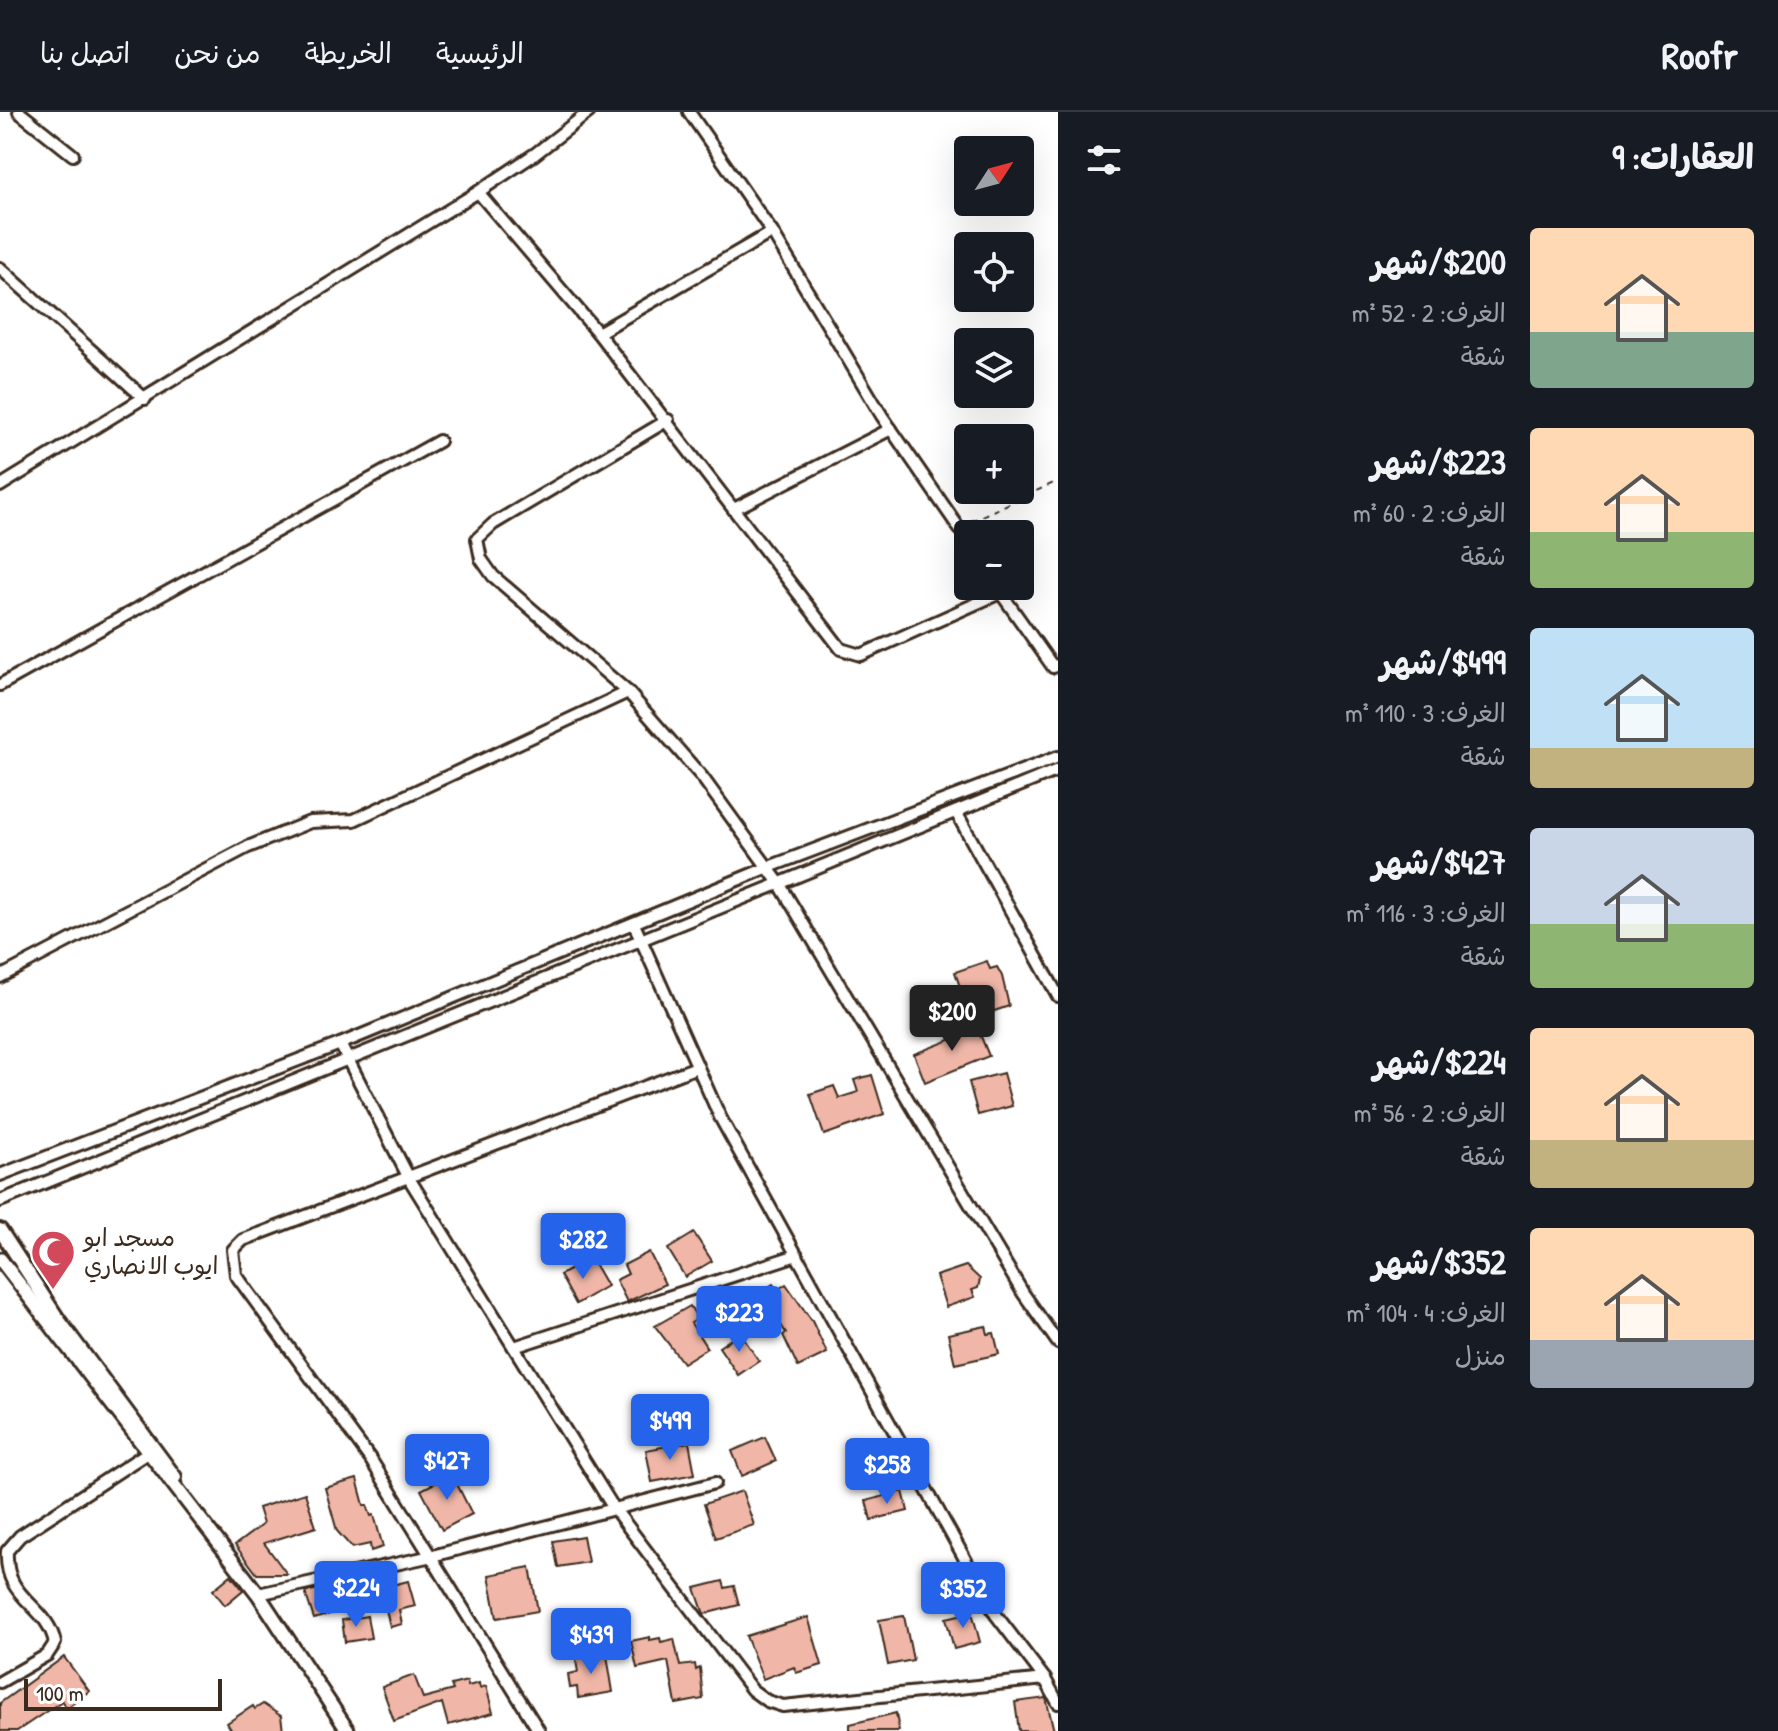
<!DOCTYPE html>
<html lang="ar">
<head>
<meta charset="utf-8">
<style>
	:root { --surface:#171b24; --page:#20242c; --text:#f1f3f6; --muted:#9ea1a6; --line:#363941; --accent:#2563eb }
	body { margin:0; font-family:"Patrick Hand","Playpen Sans Arabic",sans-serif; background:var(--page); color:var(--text); direction:rtl; height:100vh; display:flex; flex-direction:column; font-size:30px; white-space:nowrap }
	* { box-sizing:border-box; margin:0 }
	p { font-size:26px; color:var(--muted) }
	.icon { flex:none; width:44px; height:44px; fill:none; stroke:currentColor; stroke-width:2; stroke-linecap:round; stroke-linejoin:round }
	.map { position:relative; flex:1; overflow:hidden; direction:ltr }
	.details { display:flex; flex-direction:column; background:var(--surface); width:720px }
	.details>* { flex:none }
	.needle { width:52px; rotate:54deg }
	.tools { position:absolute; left:954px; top:24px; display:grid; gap:16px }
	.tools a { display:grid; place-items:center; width:80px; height:80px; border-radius:8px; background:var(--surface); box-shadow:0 8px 32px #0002; font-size:40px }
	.scale { position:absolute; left:24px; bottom:20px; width:198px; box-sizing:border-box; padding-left:8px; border:4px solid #3b2a1e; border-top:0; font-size:22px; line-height:28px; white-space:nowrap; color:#3b2a1e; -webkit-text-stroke:6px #fff; paint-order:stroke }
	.price { position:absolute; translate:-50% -68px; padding:0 18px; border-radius:8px; background:var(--accent); color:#fff; font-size:26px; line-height:52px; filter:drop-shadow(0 2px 4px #0008) }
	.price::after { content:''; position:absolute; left:50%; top:48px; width:24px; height:18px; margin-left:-12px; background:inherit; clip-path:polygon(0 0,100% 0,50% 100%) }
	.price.active { background:#222; color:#fff }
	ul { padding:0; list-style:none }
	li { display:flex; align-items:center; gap:24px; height:200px; padding:0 24px }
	li span { display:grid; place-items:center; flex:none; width:224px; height:160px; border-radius:8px; color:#555 }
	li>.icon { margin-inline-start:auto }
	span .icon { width:96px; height:96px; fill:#fffc; stroke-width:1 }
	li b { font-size:34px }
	h2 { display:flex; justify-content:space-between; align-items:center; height:96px; padding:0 24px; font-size:34px }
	header { display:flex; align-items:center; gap:48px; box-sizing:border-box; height:112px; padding:0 40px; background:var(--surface); border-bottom:2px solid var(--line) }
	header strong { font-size:38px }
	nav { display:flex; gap:44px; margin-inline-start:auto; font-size:28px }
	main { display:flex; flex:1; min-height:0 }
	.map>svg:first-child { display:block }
	.building { fill:#f0b7a8; stroke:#3b2a1e; stroke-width:2 }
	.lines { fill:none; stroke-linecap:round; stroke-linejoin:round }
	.minor-casing { stroke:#3b2a1e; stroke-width:16 }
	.tertiary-casing { stroke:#3b2a1e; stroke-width:18 }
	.path { stroke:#3b2a1e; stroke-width:2; stroke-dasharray:6 6; stroke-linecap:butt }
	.minor { stroke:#fff; stroke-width:10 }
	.tertiary { stroke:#fff; stroke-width:12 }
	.labels { text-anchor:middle; stroke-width:6; stroke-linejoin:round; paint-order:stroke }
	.poi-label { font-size:24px; fill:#3b2a1e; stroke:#fff; text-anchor:start }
</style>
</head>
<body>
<header>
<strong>Roofr</strong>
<nav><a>الرئيسية</a><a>الخريطة</a><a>من نحن</a><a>اتصل بنا</a></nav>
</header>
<main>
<section class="details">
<h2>العقارات: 9<svg class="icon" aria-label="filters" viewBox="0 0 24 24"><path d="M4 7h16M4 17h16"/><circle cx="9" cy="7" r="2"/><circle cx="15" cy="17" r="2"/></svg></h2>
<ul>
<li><span style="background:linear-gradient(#ffd9b3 65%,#7fa58c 0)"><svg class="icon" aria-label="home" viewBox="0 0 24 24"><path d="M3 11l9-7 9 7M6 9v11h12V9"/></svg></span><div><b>$200/شهر</b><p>الغرف: 2 · 52 m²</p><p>شقة</p></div></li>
<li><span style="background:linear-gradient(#ffd9b3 65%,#8fb573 0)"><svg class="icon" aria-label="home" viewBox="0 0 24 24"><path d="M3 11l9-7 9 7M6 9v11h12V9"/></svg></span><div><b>$223/شهر</b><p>الغرف: 2 · 60 m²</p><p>شقة</p></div></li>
<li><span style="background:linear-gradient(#bfe0f5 75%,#c2b280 0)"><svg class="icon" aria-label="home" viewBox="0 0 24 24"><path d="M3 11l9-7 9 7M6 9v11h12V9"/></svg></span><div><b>$499/شهر</b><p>الغرف: 3 · 110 m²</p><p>شقة</p></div></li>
<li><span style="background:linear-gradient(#c9d6e8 60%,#8fb573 0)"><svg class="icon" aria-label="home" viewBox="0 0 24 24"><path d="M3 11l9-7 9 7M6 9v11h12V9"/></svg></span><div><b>$427/شهر</b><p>الغرف: 3 · 116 m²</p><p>شقة</p></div></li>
<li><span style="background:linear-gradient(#ffd9b3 70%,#c2b280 0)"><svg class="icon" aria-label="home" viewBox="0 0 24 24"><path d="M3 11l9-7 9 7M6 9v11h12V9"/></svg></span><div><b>$224/شهر</b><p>الغرف: 2 · 56 m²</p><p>شقة</p></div></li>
<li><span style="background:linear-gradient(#ffd9b3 70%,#9aa5b1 0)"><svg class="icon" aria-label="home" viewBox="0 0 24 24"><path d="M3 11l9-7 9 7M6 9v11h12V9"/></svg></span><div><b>$352/شهر</b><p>الغرف: 4 · 104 m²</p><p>منزل</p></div></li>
</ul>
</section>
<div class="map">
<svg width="1058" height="1619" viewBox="0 0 1058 1619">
	<rect width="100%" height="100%" fill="#fff"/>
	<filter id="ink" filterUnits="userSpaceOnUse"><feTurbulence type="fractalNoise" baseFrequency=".0125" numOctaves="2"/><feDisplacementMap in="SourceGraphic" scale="16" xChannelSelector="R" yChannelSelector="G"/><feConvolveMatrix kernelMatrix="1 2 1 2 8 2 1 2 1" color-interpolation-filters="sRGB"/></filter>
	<g filter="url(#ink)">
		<g class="building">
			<path d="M987 849 990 857 997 855 1002 864 1009 894 971 907 955 860Z"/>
			<path d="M975 910 989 944 925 970 914 942 950 928 948 921Z"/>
			<path d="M1003 961 1012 994 978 1003 969 970Z"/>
			<path d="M872 963 884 1002 824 1023 810 982 834 974 839 986 858 980 854 968Z"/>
			<path d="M694 1121 712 1149 685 1165 668 1137Z"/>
			<path d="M649 1140 665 1172 627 1190 616 1168 628 1162 624 1153Z"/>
			<path d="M591 1146 607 1174 576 1192 560 1163Z"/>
			<path d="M966 1154 980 1167 978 1176 972 1178 975 1185 946 1195 936 1164Z"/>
			<path d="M773 1172 777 1178 786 1172 812 1209 827 1241 798 1255 783 1223 786 1221 760 1180Z"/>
			<path d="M690 1194 698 1207 691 1211 707 1236 683 1251 655 1214Z"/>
			<path d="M986 1214 988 1222 994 1221 999 1242 955 1252 948 1222Z"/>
			<path d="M740 1221 759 1249 738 1263 719 1235Z"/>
			<path d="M765 1325 776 1349 742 1364 732 1339Z"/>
			<path d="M689 1330 695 1362 652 1370 646 1338Z"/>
			<path d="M452 1362 472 1402 442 1418 421 1378Z"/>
			<path d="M357 1367 364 1393H367L371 1404 374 1403 383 1435 371 1439 370 1432 352 1436 337 1419 325 1376Z"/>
			<path d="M742 1379 754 1413 716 1426 704 1392Z"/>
			<path d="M903 1379 908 1399 871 1408 866 1389Z"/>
			<path d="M305 1381 316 1415 264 1431 287 1462H257L235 1433 263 1412 258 1396Z"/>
			<path d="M583 1424 588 1450 558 1455 553 1429Z"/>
			<path d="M530 1455 538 1499 497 1506 489 1463Z"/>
			<path d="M231 1463 243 1478 225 1493 213 1478Z"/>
			<path d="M408 1469 415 1494 399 1498 402 1512 390 1515 381 1476Z"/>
			<path d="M723 1469 725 1476 734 1474 739 1493 704 1502 695 1476Z"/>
			<path d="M339 1473 346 1497 314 1507 305 1480Z"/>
			<path d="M972 1500 980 1530 954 1537 946 1506Z"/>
			<path d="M367 1504 371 1526 345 1530 342 1508Z"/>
			<path d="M904 1504 913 1548 888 1553 879 1508Z"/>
			<path d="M808 1505 822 1553 796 1561 794 1555 763 1567 746 1524Z"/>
			<path d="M650 1525V1528L660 1526 661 1530 674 1527 680 1554 695 1552 696 1558 700 1556 703 1587 676 1592 668 1549 637 1556 631 1529Z"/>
			<path d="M591 1540 592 1546 607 1543 613 1580 578 1586 577 1575 570 1576 568 1562 578 1560 575 1543Z"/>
			<path d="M64 1545 89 1579 67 1596 62 1589 17 1619H0V1591Z"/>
			<path d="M414 1563 423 1586 453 1578 451 1573 467 1569 468 1574 479 1571 480 1576 486 1574 493 1601 448 1613 442 1591 394 1609 382 1575Z"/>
			<path d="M1046 1586 1054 1619H1019L1015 1590Z"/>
			<path d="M263 1592 281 1604 283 1619H232L227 1611 253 1594 255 1597Z"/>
			<path d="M896 1601 899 1619H850V1612Z"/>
		</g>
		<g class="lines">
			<g class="minor-casing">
				<g id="minor">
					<path d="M19 0 73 43"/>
					<path d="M689 0 772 120 882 304 968 429"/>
					<path d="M478 80 598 221 841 537 861 543 1000 481"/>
					<path d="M0 156 145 287"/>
					<path d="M598 221 772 120"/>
					<path d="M668 308 493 412 477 427 481 447 493 464 628 580 702 665 779 771 1023 1181 1058 1231"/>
					<path d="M0 374 478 80 535 42 589 0"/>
					<path d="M736 396 891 317"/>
					<path d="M996 474 1053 555 1058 553"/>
					<path d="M0 573 439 329"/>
					<path d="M956 700 1058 884"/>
					<path d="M634 812 720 1005 996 1503 1045 1567 1058 1591"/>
					<path d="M0 865 248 735 310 710 354 708 628 580"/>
					<path d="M340 932 410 1068 613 1395 752 1578 767 1589 783 1594 1045 1567"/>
					<path d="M0 1063 340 932 769 755 1058 645"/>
					<path d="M0 1089 1058 658"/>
					<path d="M514 1235 797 1143"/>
					<path d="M258 1482 432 1444 715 1371"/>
					<path d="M0 1570 47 1543 55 1531C47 1491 4 1489 7 1439L20 1424 147 1341"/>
					<path d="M539 1619 371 1348 236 1163 233 1138 243 1128 697 955"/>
				</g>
			</g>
			<g class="tertiary-casing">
				<g id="tertiary">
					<path d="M0 1118 58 1207 175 1365"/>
					<path d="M0 1147 258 1482 348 1619"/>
				</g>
			</g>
			<path class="path" d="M971 409 1058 369"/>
			<use href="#minor" class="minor"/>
			<use href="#tertiary" class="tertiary"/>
		</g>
	</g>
	<defs>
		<g id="mosque-pin" transform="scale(2.3)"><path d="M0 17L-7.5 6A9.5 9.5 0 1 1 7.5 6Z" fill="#d1495b" stroke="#fff"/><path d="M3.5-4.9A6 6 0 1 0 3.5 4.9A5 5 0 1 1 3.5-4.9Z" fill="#fff"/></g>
	</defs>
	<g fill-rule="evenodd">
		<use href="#mosque-pin" x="53" y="1140"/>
	</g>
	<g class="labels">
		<g class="poi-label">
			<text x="84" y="1134">مسجد ابو<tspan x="84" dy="28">ايوب الانصاري</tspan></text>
		</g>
	</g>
</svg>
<div class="tools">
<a><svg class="needle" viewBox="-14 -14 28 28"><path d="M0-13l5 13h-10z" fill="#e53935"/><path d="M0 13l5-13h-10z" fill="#9ea1a6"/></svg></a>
<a><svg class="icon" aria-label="locate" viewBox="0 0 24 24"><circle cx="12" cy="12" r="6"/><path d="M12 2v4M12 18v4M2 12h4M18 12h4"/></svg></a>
<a><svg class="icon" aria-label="layers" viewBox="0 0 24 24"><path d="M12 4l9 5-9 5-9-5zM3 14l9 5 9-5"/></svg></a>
<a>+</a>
<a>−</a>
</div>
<div class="scale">100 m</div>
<b class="price active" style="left:952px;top:941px">$200</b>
<b class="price" style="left:583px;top:1169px">$282</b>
<b class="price" style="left:739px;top:1242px">$223</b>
<b class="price" style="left:670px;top:1350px">$499</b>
<b class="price" style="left:447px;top:1390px">$427</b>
<b class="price" style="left:887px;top:1394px">$258</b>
<b class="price" style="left:356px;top:1517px">$224</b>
<b class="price" style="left:963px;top:1518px">$352</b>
<b class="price" style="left:591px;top:1564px">$439</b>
</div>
</main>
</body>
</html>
